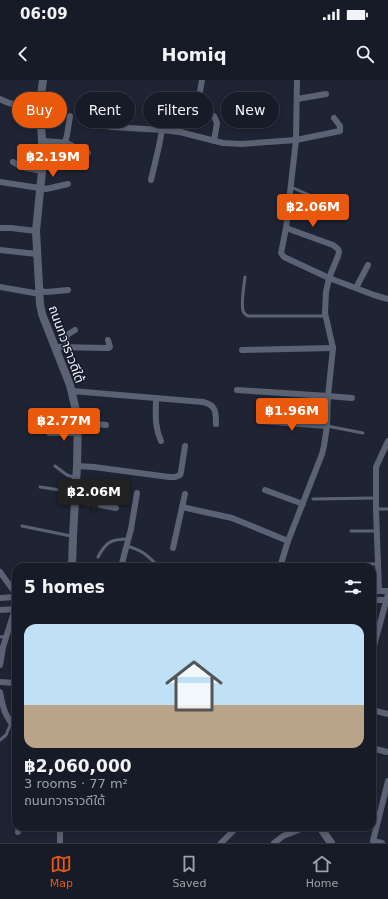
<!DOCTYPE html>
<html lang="en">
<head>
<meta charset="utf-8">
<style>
	:root { --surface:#161b27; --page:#1f242f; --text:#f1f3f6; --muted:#9ea1a7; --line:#353944; --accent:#ea580c }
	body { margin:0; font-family:"DejaVu Sans","Noto Sans Thai",sans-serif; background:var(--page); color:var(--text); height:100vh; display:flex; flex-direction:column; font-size:15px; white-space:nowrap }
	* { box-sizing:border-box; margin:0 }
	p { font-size:13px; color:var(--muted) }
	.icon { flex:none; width:22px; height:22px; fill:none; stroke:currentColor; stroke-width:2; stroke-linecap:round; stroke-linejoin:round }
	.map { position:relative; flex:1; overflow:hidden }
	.side { position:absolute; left:12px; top:483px; width:364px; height:268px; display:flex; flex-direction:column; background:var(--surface); border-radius:12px; box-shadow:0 2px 6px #0003,0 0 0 1px var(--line) }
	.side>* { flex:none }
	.banner { position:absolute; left:12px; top:12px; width:364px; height:36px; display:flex; gap:8px }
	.price { position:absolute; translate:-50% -34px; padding:0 9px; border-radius:4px; background:var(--accent); color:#fff; font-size:13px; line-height:26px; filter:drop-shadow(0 1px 2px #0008) }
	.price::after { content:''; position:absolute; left:50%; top:24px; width:12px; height:9px; margin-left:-6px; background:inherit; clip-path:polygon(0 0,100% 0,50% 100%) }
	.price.current { background:#222; color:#fff }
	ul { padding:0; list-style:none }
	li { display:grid; align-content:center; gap:8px; height:212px; padding:0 12px }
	li span { display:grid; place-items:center; height:124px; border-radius:12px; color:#555 }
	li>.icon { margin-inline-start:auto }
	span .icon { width:72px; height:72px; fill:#fffc; stroke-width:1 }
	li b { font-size:17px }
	h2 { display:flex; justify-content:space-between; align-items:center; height:48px; padding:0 12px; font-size:17px }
	.tag { padding:0 14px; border-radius:18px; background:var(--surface); box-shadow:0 2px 6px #0003,0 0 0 1px var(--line); font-size:14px; line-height:36px }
	.tag.current { background:var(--accent); color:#fff }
	.status { display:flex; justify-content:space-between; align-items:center; height:28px; padding:0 20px; background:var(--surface); direction:ltr }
	.status svg { height:11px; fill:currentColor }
	header { display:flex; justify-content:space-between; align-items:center; height:52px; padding:0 12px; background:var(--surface); font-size:18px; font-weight:700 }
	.menu { display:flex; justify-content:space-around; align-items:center; height:56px; border-top:1px solid var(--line); background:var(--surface); font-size:11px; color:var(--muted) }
	.menu a { display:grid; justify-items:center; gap:2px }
	.menu .current { color:var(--accent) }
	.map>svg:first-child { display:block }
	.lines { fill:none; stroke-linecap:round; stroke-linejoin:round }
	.service { stroke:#5b6274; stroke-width:3 }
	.minor { stroke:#5b6274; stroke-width:6 }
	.tertiary { stroke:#5b6274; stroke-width:8 }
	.labels { text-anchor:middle; stroke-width:3; stroke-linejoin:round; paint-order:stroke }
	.street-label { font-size:13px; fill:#eef3fd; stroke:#151a29 }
</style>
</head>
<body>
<div class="status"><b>06:09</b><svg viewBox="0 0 49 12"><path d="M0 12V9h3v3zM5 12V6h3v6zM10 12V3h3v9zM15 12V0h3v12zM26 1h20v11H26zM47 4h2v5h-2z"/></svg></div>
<header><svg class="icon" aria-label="back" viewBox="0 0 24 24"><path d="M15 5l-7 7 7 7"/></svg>Homiq<svg class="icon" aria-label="search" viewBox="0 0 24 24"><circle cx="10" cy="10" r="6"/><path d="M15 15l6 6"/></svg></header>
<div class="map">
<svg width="388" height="763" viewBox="0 0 388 763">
	<rect width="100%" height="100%" fill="#1e2434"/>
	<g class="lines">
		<g class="service">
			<path d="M291 107 332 125"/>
			<path d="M245 197C244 205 241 223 243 231 244 234 245 234 248 236H325"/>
			<path d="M327 346 363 353"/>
			<path d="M55 386 67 395 76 398"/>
			<path d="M40 407 74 412"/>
			<path d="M76 410 102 413"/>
			<path d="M313 419 375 418"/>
			<path d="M376 429H388"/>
			<path d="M22 446 71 456"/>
			<path d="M351 451H377"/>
			<path d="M127 466C141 470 146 474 156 484"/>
			<path d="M98 477C106 462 111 459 128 459"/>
			<path d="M352 484H377"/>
			<path d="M0 557 7 556"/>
			<path d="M0 660 6 655 11 643"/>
		</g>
		<g class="minor">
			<path d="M202 0 197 29 198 32C203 34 209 34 214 36L217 43 214 61"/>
			<path d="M297 0 296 60 286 148 281 173 284 177 329 198 374 215 388 219"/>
			<path d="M0 19C15 27 24 26 40 23"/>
			<path d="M297 19 326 14"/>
			<path d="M97 44 112 47 162 50 180 52 223 63 241 64 296 60 340 51V46L334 38"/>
			<path d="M42 61C51 62 63 61 71 65 78 69 79 72 88 73"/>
			<path d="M65 63 67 55 70 36"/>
			<path d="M13 82C22 88 31 89 42 91"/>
			<path d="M151 100 159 66 162 50"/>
			<path d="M0 102 46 109 68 104"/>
			<path d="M0 148H11L36 151"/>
			<path d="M0 170 37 174"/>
			<path d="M0 207 40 214"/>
			<path d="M356 208 368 185"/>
			<path d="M39 211 47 212 68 210"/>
			<path d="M55 267 108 268 110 267 108 260"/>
			<path d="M68 267 66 258 67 255 75 250"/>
			<path d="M242 270 333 268"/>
			<path d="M237 310 328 316 352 318"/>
			<path d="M72 311 203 322C216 325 216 332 216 344"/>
			<path d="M156 318C156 333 154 346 161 361"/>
			<path d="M259 341 327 346"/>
			<path d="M78 342 106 345"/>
			<path d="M49 353H78"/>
			<path d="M77 386 94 387 169 397H175L180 395 181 392 185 366"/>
			<path d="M265 410 303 424"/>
			<path d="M75 420 116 428"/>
			<path d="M182 427 232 438 288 461"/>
			<path d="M173 468 185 414"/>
			<path d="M121 487 131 449 137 413"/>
			<path d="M280 487 288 461 322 374 324 366 327 346 328 316 333 268 325 233 326 212 329 198 338 176 339 172 338 169 333 165 286 148"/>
			<path d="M0 492 16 514"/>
			<path d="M372 511H388"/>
			<path d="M379 511 376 429V387L388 361"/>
			<path d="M0 518 16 517"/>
			<path d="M372 520H388"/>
			<path d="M0 530 16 529"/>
			<path d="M372 573 388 514"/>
			<path d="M0 585 3 567 15 529"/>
			<path d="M0 602 16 603"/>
			<path d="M0 612C3 629 5 636 16 649"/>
			<path d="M372 630 388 634"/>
			<path d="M372 668 387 672"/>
			<path d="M18 752 19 747"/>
			<path d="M60 763V747"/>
			<path d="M221 763 237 747"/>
			<path d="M274 763 283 756 306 747"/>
			<path d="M382 763 373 761 388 701"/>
		</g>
		<g class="tertiary">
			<path d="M43 0 40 23 42 61V91L36 151 40 224 42 234 70 305 78 339 77 386 73 456 72 487"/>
			<path d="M320 747 331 763"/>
		</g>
	</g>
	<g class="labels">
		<g class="street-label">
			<text transform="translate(67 264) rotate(70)" y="5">ถนนทวาราวดีใต้</text>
		</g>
	</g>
</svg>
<b class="price" style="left:53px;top:98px">฿2.19M</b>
<b class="price" style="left:313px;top:148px">฿2.06M</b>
<b class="price" style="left:292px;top:352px">฿1.96M</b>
<b class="price" style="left:64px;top:362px">฿2.77M</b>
<b class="price current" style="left:94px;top:433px">฿2.06M</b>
<div class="banner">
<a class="tag current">Buy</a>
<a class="tag">Rent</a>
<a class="tag">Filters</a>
<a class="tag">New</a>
</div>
<section class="side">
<h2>5 homes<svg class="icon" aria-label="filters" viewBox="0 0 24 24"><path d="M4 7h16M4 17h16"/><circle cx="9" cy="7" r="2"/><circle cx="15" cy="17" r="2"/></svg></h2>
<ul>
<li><span style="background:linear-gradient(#bfe0f5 65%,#b9a48a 0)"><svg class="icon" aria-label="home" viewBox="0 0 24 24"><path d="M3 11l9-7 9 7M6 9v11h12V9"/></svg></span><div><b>฿2,060,000</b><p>3 rooms · 77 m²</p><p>ถนนทวาราวดีใต้</p></div></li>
</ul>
</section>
</div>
<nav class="menu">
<a class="current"><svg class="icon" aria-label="map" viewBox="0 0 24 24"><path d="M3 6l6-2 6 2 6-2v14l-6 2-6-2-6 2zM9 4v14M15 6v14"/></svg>Map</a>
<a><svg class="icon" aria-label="saved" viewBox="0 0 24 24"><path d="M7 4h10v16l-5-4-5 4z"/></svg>Saved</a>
<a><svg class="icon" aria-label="home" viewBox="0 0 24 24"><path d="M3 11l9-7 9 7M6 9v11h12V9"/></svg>Home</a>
</nav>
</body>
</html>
